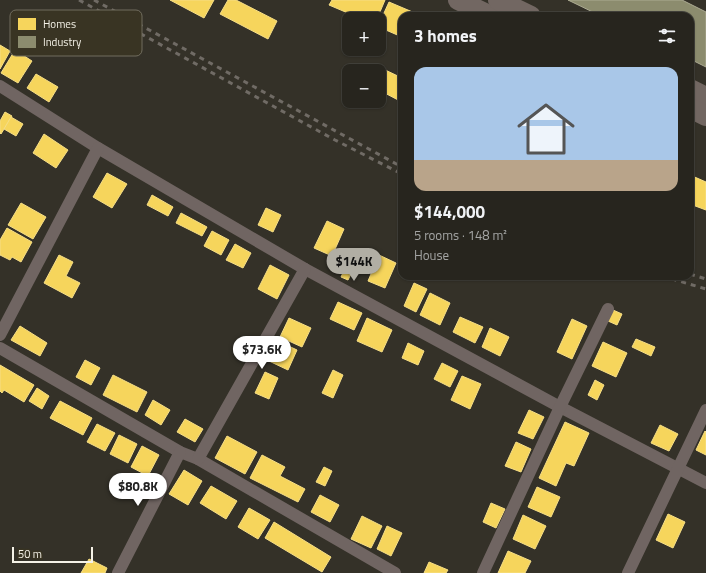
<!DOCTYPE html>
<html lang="en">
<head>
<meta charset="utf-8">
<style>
	:root { --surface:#27251e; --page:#33312b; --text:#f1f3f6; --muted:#a4a5a4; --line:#43423c; --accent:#b1aea4 }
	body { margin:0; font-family:"Titillium Web",sans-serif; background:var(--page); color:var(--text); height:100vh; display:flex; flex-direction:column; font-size:15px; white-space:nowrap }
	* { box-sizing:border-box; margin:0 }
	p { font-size:13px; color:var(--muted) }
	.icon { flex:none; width:22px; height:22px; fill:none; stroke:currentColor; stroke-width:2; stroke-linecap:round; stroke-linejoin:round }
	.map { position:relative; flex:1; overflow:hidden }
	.sheet { position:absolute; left:398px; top:12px; width:296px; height:268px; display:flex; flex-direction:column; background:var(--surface); border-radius:12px; box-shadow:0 1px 3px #0004,0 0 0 1px var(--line) }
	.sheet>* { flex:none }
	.tools { position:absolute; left:342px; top:12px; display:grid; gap:8px }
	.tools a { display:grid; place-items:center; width:44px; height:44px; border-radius:8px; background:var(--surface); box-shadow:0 1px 3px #0004,0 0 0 1px var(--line); font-size:20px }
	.scale { position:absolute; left:12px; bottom:10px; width:81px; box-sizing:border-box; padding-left:4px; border:2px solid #f5f2e7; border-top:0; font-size:11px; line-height:14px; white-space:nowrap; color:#f5f2e7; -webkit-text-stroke:3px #393423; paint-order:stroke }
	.price { position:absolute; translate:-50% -34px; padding:0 9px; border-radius:14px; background:#fff; color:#222; font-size:13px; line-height:26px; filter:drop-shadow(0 1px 2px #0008) }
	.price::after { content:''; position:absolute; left:50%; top:24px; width:12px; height:9px; margin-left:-6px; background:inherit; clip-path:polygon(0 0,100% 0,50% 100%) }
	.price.active { background:var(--accent); color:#111 }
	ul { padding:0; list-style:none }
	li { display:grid; align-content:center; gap:8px; height:212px; padding:0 16px }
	li span { display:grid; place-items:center; height:124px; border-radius:12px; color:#555 }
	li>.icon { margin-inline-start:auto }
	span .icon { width:72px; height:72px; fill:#fffc; stroke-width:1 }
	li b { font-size:17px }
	h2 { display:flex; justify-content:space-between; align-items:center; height:48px; padding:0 16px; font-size:17px }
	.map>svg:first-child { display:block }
	.homes { fill:#f6d55c; stroke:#f6de86 }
	.industry { fill:#8c8c6e; stroke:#acab92 }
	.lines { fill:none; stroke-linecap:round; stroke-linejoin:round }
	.minor { stroke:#706562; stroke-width:12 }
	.trunk { stroke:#726762; stroke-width:20 }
	.rail { stroke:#706b65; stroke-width:3; stroke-dasharray:5 5; stroke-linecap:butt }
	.key { fill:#393423; stroke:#716d5e; stroke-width:1 }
	.key-label { font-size:11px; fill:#f5f2e7 }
</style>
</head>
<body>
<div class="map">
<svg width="706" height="573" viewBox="0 0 706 573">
	<rect width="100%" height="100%" fill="#343128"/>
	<g class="homes">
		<path d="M170 0H214L204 18Z"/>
		<path d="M228 0H236L277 21 268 39 220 14Z"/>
		<path d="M332 0H385L377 19H362L329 5Z"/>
		<path d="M389 2 422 16H402V37L379 27V24Z"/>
		<path d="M0 45 10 51 0 69Z"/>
		<path d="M15 50 32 61 18 83 1 73Z"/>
		<path d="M381 68 402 78V102L379 90V72Z"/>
		<path d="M36 74 58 87 49 102 27 88Z"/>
		<path d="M5 112 12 116 1 134 0 133V121Z"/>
		<path d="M11 117 23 124 16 136 4 129Z"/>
		<path d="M44 134 68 150 56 168 33 153Z"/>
		<path d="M107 173 127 184 112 208 93 197Z"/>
		<path d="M690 175 706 182V210L690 204Z"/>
		<path d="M152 195 173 207 168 216 147 205Z"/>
		<path d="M21 203 46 217 33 239 8 225Z"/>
		<path d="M266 208 281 215 273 232 258 225Z"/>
		<path d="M181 213 207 227 202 236 176 223Z"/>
		<path d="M327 221 344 229 332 256 314 248Z"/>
		<path d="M7 228 32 242 21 262 12 257 10 260 0 255V240Z"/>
		<path d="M212 231 229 240 221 255 204 246Z"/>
		<path d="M235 244 251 253 243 268 226 260Z"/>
		<path d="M59 255 73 262 66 276 80 283 72 298 44 283Z"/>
		<path d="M379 255 396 263 385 288 368 281Z"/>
		<path d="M347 264 354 268 348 280 341 277Z"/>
		<path d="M270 265 289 275 277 299 258 289Z"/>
		<path d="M414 283 427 289 416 312 404 306Z"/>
		<path d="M430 293 450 303 440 325 420 315Z"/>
		<path d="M338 302 362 313 354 330 330 319Z"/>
		<path d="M613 310 622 314 617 325 608 321Z"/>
		<path d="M460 317 483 327 475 343 453 332Z"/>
		<path d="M289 318 311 328 302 347 280 337Z"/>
		<path d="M367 318 392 330 382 352 357 341Z"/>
		<path d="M572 319 587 326 572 359 557 352Z"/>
		<path d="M20 326 47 343 40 356 11 340Z"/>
		<path d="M490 328 509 337 500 356 482 347Z"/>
		<path d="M636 339 655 347 651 356 632 347Z"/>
		<path d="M278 341 297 350 288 370 269 361Z"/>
		<path d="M603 342 627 353 616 377 592 366Z"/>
		<path d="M408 343 424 351 418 365 402 358Z"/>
		<path d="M85 360 100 368 91 385 76 377Z"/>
		<path d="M442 363 458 371 450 387 434 379Z"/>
		<path d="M0 365 34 385 24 402 4 390 2 393 0 391Z"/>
		<path d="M333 370 343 375 333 398 322 393Z"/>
		<path d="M265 372 278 378 269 399 255 393Z"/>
		<path d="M113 375 147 392 137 412 103 395Z"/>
		<path d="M462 376 481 384 470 409 451 400Z"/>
		<path d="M595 380 604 385 597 400 588 395Z"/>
		<path d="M37 388 49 396 42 409 29 401Z"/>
		<path d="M153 400 170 410 161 425 145 415Z"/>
		<path d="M60 401 92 418 83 435 50 418Z"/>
		<path d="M529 410 544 417 533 439 518 433Z"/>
		<path d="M185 419 203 429 195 442 177 432Z"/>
		<path d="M565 422 589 433 574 466 566 463 556 486 539 478Z"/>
		<path d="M97 424 115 433 105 451 87 442Z"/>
		<path d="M660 425 678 434 669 451 651 443Z"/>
		<path d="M705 431 706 432V455L696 450Z"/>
		<path d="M119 435 137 444 128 463 110 454Z"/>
		<path d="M227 436 257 452 245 474 215 458Z"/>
		<path d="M516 442 531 449 521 472 505 466Z"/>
		<path d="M142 446 159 455 148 476 131 467Z"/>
		<path d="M262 455 285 467 280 476 305 489 298 502 250 478Z"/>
		<path d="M324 467 332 471 325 486 316 482Z"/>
		<path d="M184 470 202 481 188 505 169 494Z"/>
		<path d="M211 486 237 501 226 519 200 503Z"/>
		<path d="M537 487 560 497 551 517 528 507Z"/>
		<path d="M320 495 339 505 330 522 311 512Z"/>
		<path d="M491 503 505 509 496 528 483 522Z"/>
		<path d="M249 508 270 520 258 539 238 527Z"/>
		<path d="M668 514 685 522 673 548 656 540Z"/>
		<path d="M523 515 546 526 535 549 513 539Z"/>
		<path d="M362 516 382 526 371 548 351 539Z"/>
		<path d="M274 522 331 557 322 572 265 538Z"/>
		<path d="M387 526 402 533 391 556 377 549Z"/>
		<path d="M508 551 531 561 525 573H498Z"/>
		<path d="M89 559 107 568 105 573H81Z"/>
		<path d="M429 562 448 570 446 573H424Z"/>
	</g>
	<path class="industry" d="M568 0H682L706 12V67L690 59V16H601Z"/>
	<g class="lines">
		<g class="minor">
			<path d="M0 86 98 148 305 269 560 407 706 483"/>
			<path d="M0 335 98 148"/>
			<path d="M0 348 180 452 198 459 395 573"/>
			<path d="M198 459 305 269"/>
			<path d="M118 573 180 452"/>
			<path d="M483 573 560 407 608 309"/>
			<path d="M628 573 706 410"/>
		</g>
		<g class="trunk">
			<path d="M458 0 491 16"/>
			<path d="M498 0 531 16"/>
			<path d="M690 89 706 97"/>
			<path d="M690 108 706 116"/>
		</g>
		<g class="rail">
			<path d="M79 0 335 140 402 174"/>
			<path d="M94 0 402 167"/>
			<path d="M690 274 706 279"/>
			<path d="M662 276 706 289"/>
		</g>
	</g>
	<rect x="10" y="10" width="132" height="46" rx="6" class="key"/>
	<rect x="18" y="18" width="18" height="12" fill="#f6d55c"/>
	<rect x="18" y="36" width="18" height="12" fill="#8c8c6e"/>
	<g class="key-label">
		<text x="43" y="28">Homes</text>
		<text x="43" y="46">Industry</text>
	</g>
</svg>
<div class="tools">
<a>+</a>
<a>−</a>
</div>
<div class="scale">50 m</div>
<b class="price active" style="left:354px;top:282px">$144K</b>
<b class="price" style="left:262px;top:370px">$73.6K</b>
<b class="price" style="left:138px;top:507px">$80.8K</b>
<section class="sheet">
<h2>3 homes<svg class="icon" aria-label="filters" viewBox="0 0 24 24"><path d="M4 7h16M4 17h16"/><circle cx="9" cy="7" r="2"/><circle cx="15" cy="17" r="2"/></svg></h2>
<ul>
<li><span style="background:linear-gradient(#a9c7e8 75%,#b9a48a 0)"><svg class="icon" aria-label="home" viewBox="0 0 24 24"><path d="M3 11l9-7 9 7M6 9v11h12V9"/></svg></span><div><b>$144,000</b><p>5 rooms · 148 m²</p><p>House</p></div></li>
</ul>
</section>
</div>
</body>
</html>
